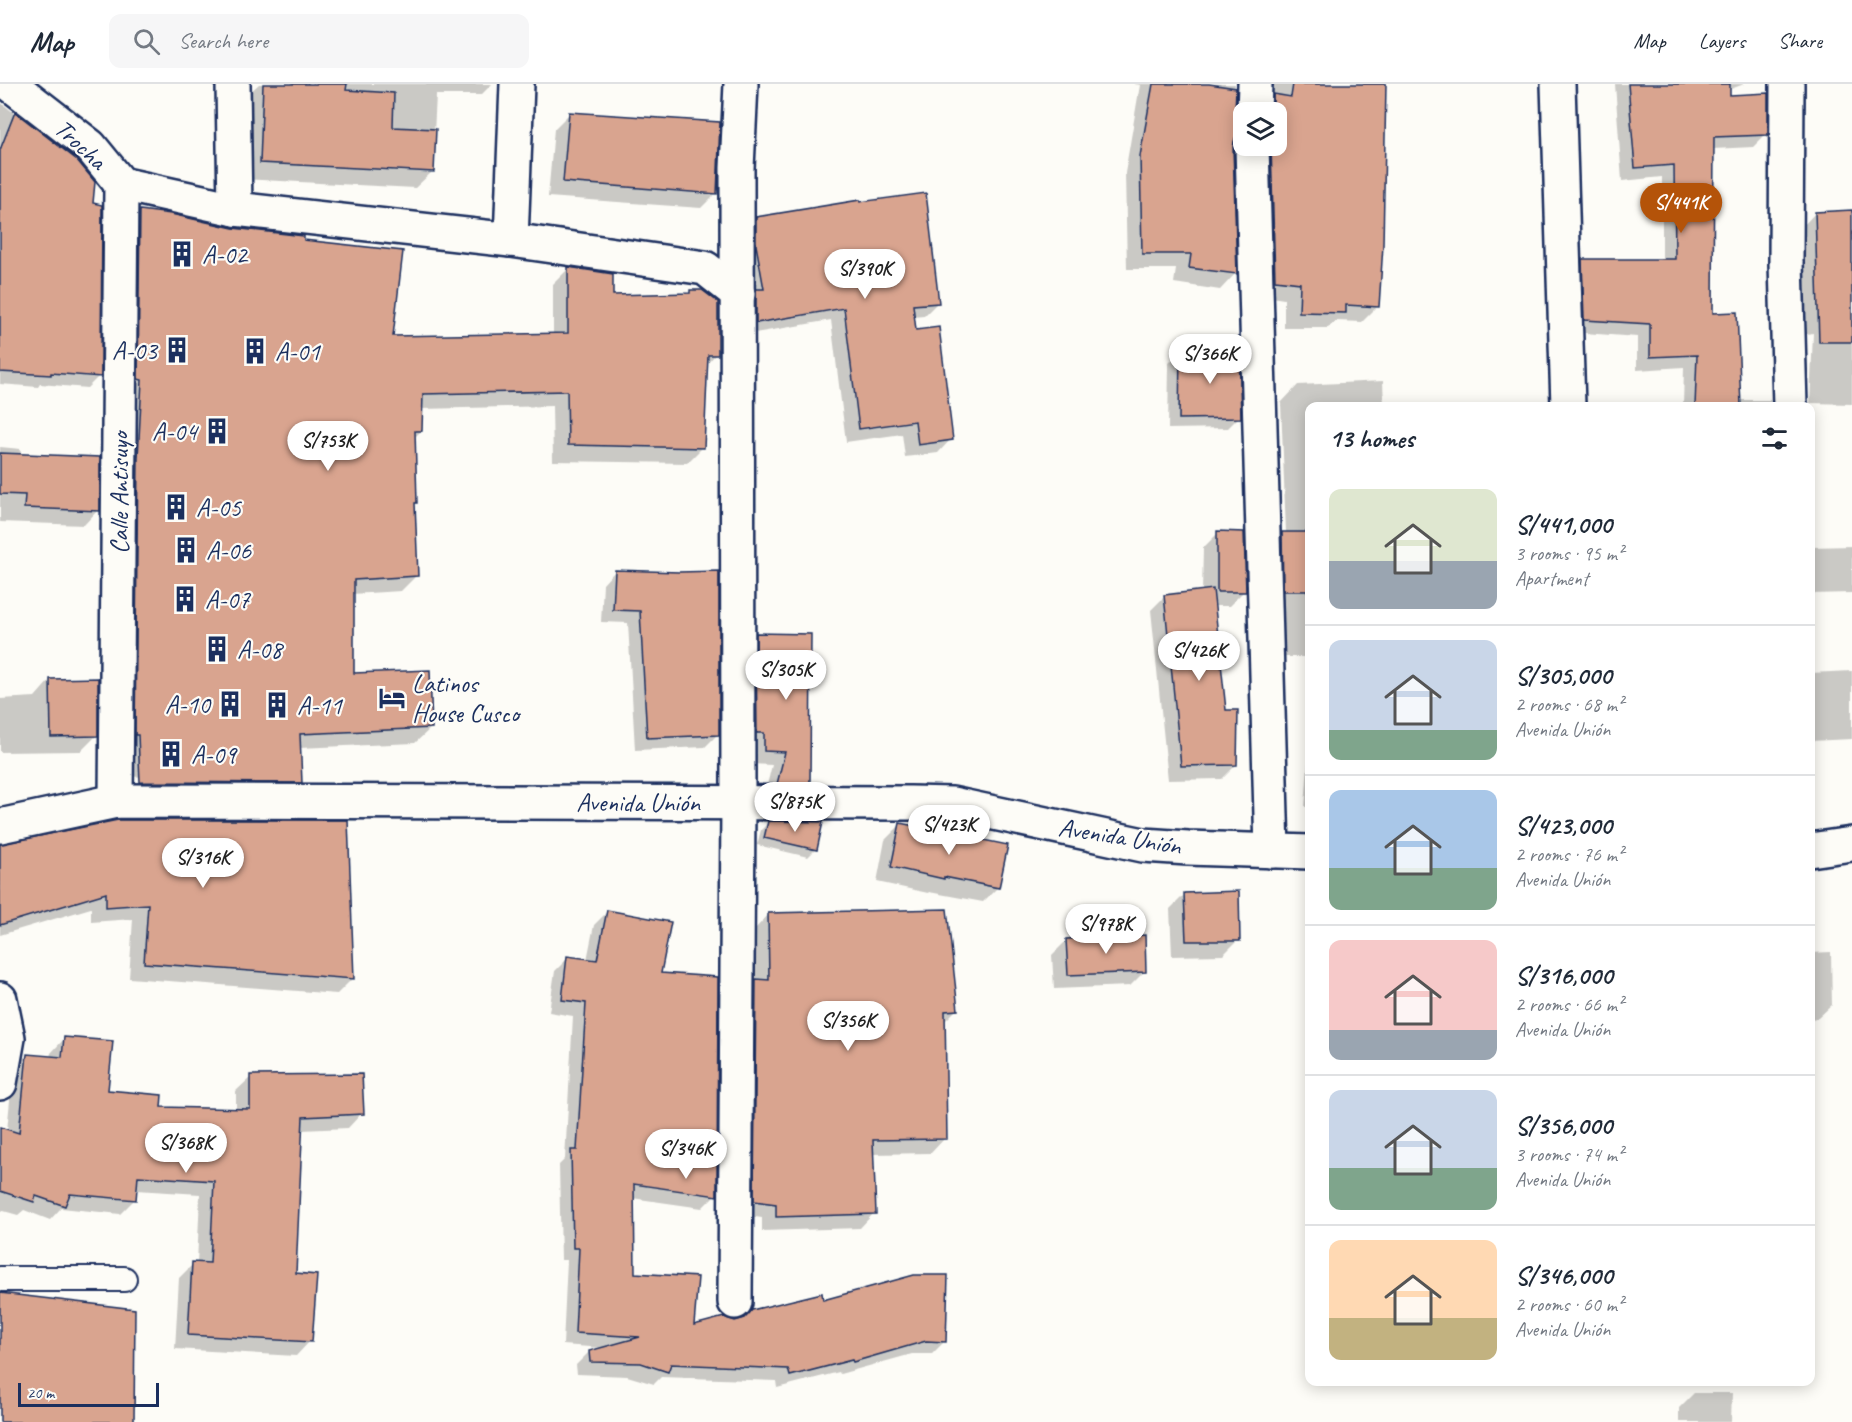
<!DOCTYPE html>
<html lang="en">
<head>
<meta charset="utf-8">
<style>
	:root { --surface:#fff; --page:#f6f6f7; --text:#1f2937; --muted:#747a83; --line:#e0e1e3; --accent:#b45309 }
	body { margin:0; font-family:Caveat,sans-serif; background:var(--page); color:var(--text); height:100vh; display:flex; flex-direction:column; font-size:22px; white-space:nowrap }
	* { box-sizing:border-box; margin:0 }
	p { font-size:20px; color:var(--muted) }
	.icon { flex:none; width:33px; height:33px; fill:none; stroke:currentColor; stroke-width:2; stroke-linecap:round; stroke-linejoin:round }
	.map { position:relative; flex:1; overflow:hidden }
	.sheet { position:absolute; left:1305px; top:318px; width:510px; height:984px; display:flex; flex-direction:column; background:var(--surface); border-radius:12px; box-shadow:0 3px 15px #0003 }
	.sheet>* { flex:none }
	.buttons { position:absolute; left:1233px; top:18px; display:grid; gap:12px }
	.buttons a { display:grid; place-items:center; width:54px; height:54px; border-radius:12px; background:var(--surface); box-shadow:0 3px 15px #0003; font-size:30px }
	.scale { position:absolute; left:18px; bottom:15px; width:141px; box-sizing:border-box; padding-left:6px; border:3px solid #1b2f5e; border-top:0; font-size:16px; line-height:21px; white-space:nowrap; color:#1b2f5e; -webkit-text-stroke:4px #fdfcf7; paint-order:stroke }
	.price { position:absolute; translate:-50% -51px; padding:0 14px; border-radius:21px; background:#fff; color:#222; font-size:20px; line-height:39px; filter:drop-shadow(0 2px 3px #0008) }
	.price::after { content:''; position:absolute; left:50%; top:36px; width:18px; height:14px; margin-left:-9px; background:inherit; clip-path:polygon(0 0,100% 0,50% 100%) }
	.price.active { background:var(--accent); color:#fff }
	ul { padding:0; list-style:none }
	li { display:flex; align-items:center; gap:18px; height:150px; padding:0 24px }
	li+li { border-top:2px solid var(--line) }
	li span { display:grid; place-items:center; flex:none; width:168px; height:120px; border-radius:12px; color:#555 }
	li>.icon { margin-inline-start:auto }
	span .icon { width:72px; height:72px; fill:#fffc; stroke-width:1 }
	li b { font-size:26px }
	h2 { display:flex; justify-content:space-between; align-items:center; height:72px; padding:0 24px; font-size:26px }
	header { display:flex; align-items:center; gap:36px; box-sizing:border-box; height:84px; padding:0 30px; background:var(--surface); border-bottom:2px solid var(--line) }
	header strong { font-size:28px }
	nav { display:flex; gap:33px; margin-inline-start:auto; font-size:21px }
	.search { width:420px; height:54px; background:var(--page); display:flex; align-items:center; gap:15px; box-sizing:border-box; padding:0 21px; border-radius:12px; color:var(--muted); font-size:22px }
	.map>svg:first-child { display:block }
	.shadow { fill:#0003 }
	.building { fill:#d9a48f; stroke:#1b2f5e; stroke-width:1.5 }
	.lines { fill:none; stroke-linecap:round; stroke-linejoin:round }
	.lane-casing { stroke:#1b2f5e; stroke-width:28 }
	.street-casing { stroke:#1b2f5e; stroke-width:38 }
	.lane { stroke:#fdfcf7; stroke-width:24 }
	.street { stroke:#fdfcf7; stroke-width:33 }
	.labels { text-anchor:middle; stroke-width:4.5; stroke-linejoin:round; paint-order:stroke }
	.street-label { font-size:26px; fill:#1b2f5e; stroke:#fdfcf7 }
	.poi-label { font-size:26px; fill:#1b2f5e; stroke:#fdfcf7; text-anchor:start }
</style>
</head>
<body>
<header>
<strong>Map</strong>
<div class="search"><svg class="icon" aria-label="search" viewBox="0 0 24 24"><circle cx="10" cy="10" r="6"/><path d="M15 15l6 6"/></svg>Search here</div>
<nav><a>Map</a><a>Layers</a><a>Share</a></nav>
</header>
<div class="map">
<svg width="1852" height="1338" viewBox="0 0 1852 1338">
	<rect width="100%" height="100%" fill="#fdfcf7"/>
	<filter id="ink" filterUnits="userSpaceOnUse"><feTurbulence type="fractalNoise" baseFrequency=".0167" numOctaves="2"/><feDisplacementMap in="SourceGraphic" scale="12" xChannelSelector="R" yChannelSelector="G"/><feConvolveMatrix kernelMatrix="1 2 1 2 8 2 1 2 1" color-interpolation-filters="sRGB"/></filter>
	<g filter="url(#ink)">
		<g class="shadow">
			<path d="M259 0H492L481 11H436L432 88 415 104 243 95 247 11Z"/>
			<path d="M1133 0H1235L1234 28 1236 38 1244 44 1234 55 1232 62 1235 190 1220 206 1174 199 1176 185H1127L1125 89 1140 1Z"/>
			<path d="M1249 0H1385L1378 222 1362 238 1336 237 1328 244H1284V215L1259 211 1246 62H1276V28H1258Z"/>
			<path d="M1615 0H1744L1731 5 1729 6V14L1766 50 1753 63 1713 65 1712 231 1739 316H1770L1771 322H1683L1684 283 1637 286V253L1571 248 1570 190 1583 177 1662 176V93L1622 97Z"/>
			<path d="M0 18 76 77 92 121 99 292 87 304 40 300 38 303 0 300Z"/>
			<path d="M569 30 716 109 701 124 548 113 554 45Z"/>
			<path d="M140 127 302 158 392 254 553 251V200L568 185 611 213 687 211 691 207 716 270 706 281 703 363 687 379 553 377 552 322 421 325V347L414 354 413 420 417 491 401 507 352 510 353 590 431 644 415 659 299 664 301 698 285 714H156L170 700 200 691 124 693V143Z"/>
			<path d="M1852 128V320L1810 319 1813 249 1807 250 1803 142 1815 129Z"/>
			<path d="M757 135 937 219 924 232 913 233 915 248 951 355 938 369 905 373 902 350 846 358 831 236 743 251V148Z"/>
			<path d="M1180 268 1239 333 1228 344 1168 345 1169 279Z"/>
			<path d="M1383 297 1384 322H1310V573H1283V524H1266L1265 467 1282 449H1286L1281 319 1298 301Z"/>
			<path d="M0 363 21 365 20 372 98 426 84 441 0 438Z"/>
			<path d="M1218 449 1244 507 1229 522H1214L1225 627 1236 681 1222 695 1168 696 1151 526 1165 512 1202 508 1203 464Z"/>
			<path d="M1852 462V509L1810 510V463Z"/>
			<path d="M615 487 718 650 705 663 635 666 628 539 601 538 603 500Z"/>
			<path d="M757 550 809 699 795 713H764L772 681 751 680 744 563Z"/>
			<path d="M1852 587V655L1810 657V589Z"/>
			<path d="M50 596 96 652 81 667 0 668V615L35 613Z"/>
			<path d="M1310 649V723H1305Z"/>
			<path d="M768 739 816 765 808 773 757 761 761 746Z"/>
			<path d="M900 741 998 803 983 818 929 808 928 809 877 798 885 756Z"/>
			<path d="M0 762 353 894 337 910 129 894 133 835 91 838V824L0 851Z"/>
			<path d="M1185 810 1238 856 1223 871 1172 872 1170 825Z"/>
			<path d="M607 828 659 890 715 1111 702 1124 632 1114 633 1190 693 1243 735 1238 822 1218 945 1257 932 1270H912L840 1290 839 1288 777 1304 776 1297 661 1293 654 1300 627 1292 577 1290 576 1281 589 1268 603 1264 563 1261 567 1176H561L559 1081 565 1075 573 932 549 928 555 887 568 874 587 876 594 841Z"/>
			<path d="M769 830 957 925 944 938 945 1054 931 1069 872 1070 874 1129 860 1144 762 1147V1134L741 1131 742 911 755 898V845Z"/>
			<path d="M1067 856 1145 887 1130 902 1054 905 1052 871Z"/>
			<path d="M1831 868 1832 921 1818 934 1810 935V869Z"/>
			<path d="M65 954 106 1007 160 1024 236 1026V1007L251 993 362 1029 348 1044 301 1046 294 1190 310 1257 296 1272 175 1265 179 1194 193 1180H197L200 1110 136 1106 135 1115 120 1130 61 1124 50 1136 24 1126 18 1131 0 1126V1050L7 1047 13 985 27 971 50 973 51 969Z"/>
			<path d="M1694 1309H1732L1731 1338H1679V1324Z"/>
		</g>
		<g class="building">
			<path d="M263 0H347L346 6 394 9 393 43 436 45 434 88 260 79Z"/>
			<path d="M1153 0H1209L1236 4 1235 28 1237 36 1244 43 1235 54 1233 63 1237 190 1189 184 1191 170H1142L1140 72Z"/>
			<path d="M1293 0H1386L1383 161 1379 223 1346 221V229L1299 228 1300 199 1275 196 1271 62H1276V28H1273V10L1291 13Z"/>
			<path d="M1628 0H1730V11L1768 9V51L1714 53 1713 229 1737 228 1741 322H1695L1697 271 1650 273V240L1584 236 1582 175H1675L1674 81 1635 84Z"/>
			<path d="M15 28 77 76 95 98 93 119 102 121 101 293 51 289V291L0 288V66Z"/>
			<path d="M569 28 720 38 717 110 563 98Z"/>
			<path d="M926 109 939 219 913 221 916 246 939 243 953 356 918 361 915 337 859 345 844 224 756 239V205H764L756 161V133L860 116V118Z"/>
			<path d="M140 126 171 130 233 144 304 152V156L403 167 393 252 568 249V183L613 190V211L690 209V206H702L718 218V271H708L704 364 568 361 567 307 423 310 422 347H415L417 419H415L418 492 354 496V589L430 586 432 644 300 650 302 699 140 698 138 651H135L138 374 142 296 138 295Z"/>
			<path d="M1852 126V258H1819L1815 128Z"/>
			<path d="M1180 267H1239L1241 334 1179 335Z"/>
			<path d="M0 369 100 373V427L24 424 25 411 0 410Z"/>
			<path d="M1217 447 1244 448 1246 508H1217Z"/>
			<path d="M1282 448H1310V507H1283Z"/>
			<path d="M615 486 679 488 719 487V651L647 654 640 527 613 526Z"/>
			<path d="M1213 505 1226 626H1238L1237 681 1181 682 1164 511Z"/>
			<path d="M756 549 811 550 810 700H777L785 668 764 667V649H757Z"/>
			<path d="M98 594V652L51 653 50 595Z"/>
			<path d="M118 736H348L354 895 144 879 148 820 106 823V809L0 841V760Z"/>
			<path d="M768 737 823 738 817 766 764 754Z"/>
			<path d="M900 739 1008 761 999 804 944 793V795L891 783Z"/>
			<path d="M1239 807 1240 857H1186L1184 809Z"/>
			<path d="M947 825 958 926 945 927 947 1055 873 1056 876 1130 776 1133V1120L754 1117 756 895 769 896 768 829Z"/>
			<path d="M607 826 671 838 661 889 718 893 717 1112 634 1100 635 1189 698 1193 694 1241 724 1233 735 1237 745 1234 752 1226 822 1209 823 1216 914 1191H948L946 1258 926 1257 853 1278 852 1276 790 1292 788 1285 671 1280 668 1288 641 1279 590 1278 589 1267 640 1253 575 1249 579 1164H573L571 1066H577L586 919 562 916 567 872 597 876Z"/>
			<path d="M1145 851 1146 888 1068 891 1066 855Z"/>
			<path d="M64 953 113 957 108 1006 162 1011 161 1023 250 1025V991L362 990 364 1030 303 1033 296 1189 317 1191 312 1258 188 1251 192 1178 210 1179 214 1097 138 1092 136 1116 70 1110 65 1122 36 1112 34 1118 0 1107V1043L19 1049 27 970 62 973Z"/>
			<path d="M0 1209 135 1225 134 1338H0Z"/>
		</g>
		<g class="lines">
			<g class="lane-casing">
				<path id="lane" d="M0 1195H124"/>
			</g>
			<g class="street-casing">
				<g id="street">
					<path d="M10 0 90 62 121 100"/>
					<path d="M233 0 235 125"/>
					<path d="M1558 0 1568 322"/>
					<path d="M1787 0 1786 178 1790 322"/>
					<path d="M1254 28 1255 0"/>
					<path d="M1252 62 1272 767"/>
					<path d="M121 100 235 125 511 156 705 184 738 210"/>
					<path d="M511 156 517 0"/>
					<path d="M116 717 121 100"/>
					<path d="M0 742 116 717 911 719 952 720 1143 761 1188 764 1310 768"/>
					<path d="M1810 766 1852 760"/>
					<path d="M0 915 8 954 0 999"/>
					<path d="M735 1218 738 717 737 84 741 0"/>
				</g>
			</g>
			<use href="#lane" class="lane"/>
			<use href="#street" class="street"/>
		</g>
	</g>
	<defs>
		<g id="building-bare" transform="scale(2.07)"><path d="M-4-6H4V6H1V3H-1V6H-4ZM-2.5-4.3h1.7v1.8h-1.7ZM.8-4.3h1.7v1.8H.8ZM-2.5-1h1.7V.8h-1.7ZM.8-1h1.7V.8H.8Z" fill="#1b2f5e" stroke="#fdfcf7" stroke-width="2.5" paint-order="stroke"/></g>
		<g id="hotel-bare" transform="scale(2.07)"><path d="M-6-4.5h1.5V1H6V5H4.5V3h-9V5H-6ZM-4 0a1.8 1.8 0 1 1 3.6 0ZM.5 0V-2.5h3Q6-2.5 6 0Z" fill="#1b2f5e" stroke="#fdfcf7" stroke-width="2.5" paint-order="stroke"/></g>
	</defs>
	<g fill-rule="evenodd">
		<use href="#building-bare" x="182" y="170"/>
		<use href="#building-bare" x="177" y="266"/>
		<use href="#building-bare" x="255" y="267"/>
		<use href="#building-bare" x="217" y="347"/>
		<use href="#building-bare" x="176" y="423"/>
		<use href="#building-bare" x="186" y="466"/>
		<use href="#building-bare" x="185" y="515"/>
		<use href="#building-bare" x="217" y="565"/>
		<use href="#hotel-bare" x="392" y="614"/>
		<use href="#building-bare" x="230" y="620"/>
		<use href="#building-bare" x="277" y="621"/>
		<use href="#building-bare" x="171" y="670"/>
	</g>
	<g class="labels">
		<g class="street-label">
			<text transform="translate(81 60) rotate(43)" y="9">Trocha</text>
			<text transform="translate(119 409) rotate(-90)" y="9">Calle Antisuyo</text>
			<text x="638" y="727">Avenida Unión</text>
			<text transform="translate(1120 752) rotate(9)" y="9">Avenida Unión</text>
		</g>
		<g class="poi-label">
			<text x="202" y="179">A-02</text>
			<text x="157" y="275" text-anchor="end">A-03</text>
			<text x="275" y="276">A-01</text>
			<text x="197" y="356" text-anchor="end">A-04</text>
			<text x="196" y="432">A-05</text>
			<text x="206" y="475">A-06</text>
			<text x="205" y="524">A-07</text>
			<text x="237" y="574">A-08</text>
			<text x="412" y="608">Latinos<tspan x="412" dy="30">House Cusco</tspan></text>
			<text x="210" y="629" text-anchor="end">A-10</text>
			<text x="297" y="630">A-11</text>
			<text x="191" y="679">A-09</text>
		</g>
	</g>
</svg>
<div class="buttons">
<a><svg class="icon" aria-label="layers" viewBox="0 0 24 24"><path d="M12 4l9 5-9 5-9-5zM3 14l9 5 9-5"/></svg></a>
</div>
<div class="scale">20 m</div>
<b class="price active" style="left:1681px;top:150px">S/441K</b>
<b class="price" style="left:865px;top:216px">S/390K</b>
<b class="price" style="left:1210px;top:301px">S/366K</b>
<b class="price" style="left:328px;top:388px">S/753K</b>
<b class="price" style="left:1199px;top:598px">S/426K</b>
<b class="price" style="left:786px;top:617px">S/305K</b>
<b class="price" style="left:795px;top:749px">S/875K</b>
<b class="price" style="left:949px;top:772px">S/423K</b>
<b class="price" style="left:203px;top:805px">S/316K</b>
<b class="price" style="left:1106px;top:871px">S/978K</b>
<b class="price" style="left:848px;top:968px">S/356K</b>
<b class="price" style="left:186px;top:1090px">S/368K</b>
<b class="price" style="left:686px;top:1096px">S/346K</b>
<section class="sheet">
<h2>13 homes<svg class="icon" aria-label="filters" viewBox="0 0 24 24"><path d="M4 7h16M4 17h16"/><circle cx="9" cy="7" r="2"/><circle cx="15" cy="17" r="2"/></svg></h2>
<ul>
<li><span style="background:linear-gradient(#dfe7d0 60%,#9aa5b1 0)"><svg class="icon" aria-label="home" viewBox="0 0 24 24"><path d="M3 11l9-7 9 7M6 9v11h12V9"/></svg></span><div><b>S/441,000</b><p>3 rooms · 95 m²</p><p>Apartment</p></div></li>
<li><span style="background:linear-gradient(#c9d6e8 75%,#7fa58c 0)"><svg class="icon" aria-label="home" viewBox="0 0 24 24"><path d="M3 11l9-7 9 7M6 9v11h12V9"/></svg></span><div><b>S/305,000</b><p>2 rooms · 68 m²</p><p>Avenida Unión</p></div></li>
<li><span style="background:linear-gradient(#a9c7e8 65%,#7fa58c 0)"><svg class="icon" aria-label="home" viewBox="0 0 24 24"><path d="M3 11l9-7 9 7M6 9v11h12V9"/></svg></span><div><b>S/423,000</b><p>2 rooms · 76 m²</p><p>Avenida Unión</p></div></li>
<li><span style="background:linear-gradient(#f6c9c9 75%,#9aa5b1 0)"><svg class="icon" aria-label="home" viewBox="0 0 24 24"><path d="M3 11l9-7 9 7M6 9v11h12V9"/></svg></span><div><b>S/316,000</b><p>2 rooms · 66 m²</p><p>Avenida Unión</p></div></li>
<li><span style="background:linear-gradient(#c9d6e8 65%,#7fa58c 0)"><svg class="icon" aria-label="home" viewBox="0 0 24 24"><path d="M3 11l9-7 9 7M6 9v11h12V9"/></svg></span><div><b>S/356,000</b><p>3 rooms · 74 m²</p><p>Avenida Unión</p></div></li>
<li><span style="background:linear-gradient(#ffd9b3 65%,#c2b280 0)"><svg class="icon" aria-label="home" viewBox="0 0 24 24"><path d="M3 11l9-7 9 7M6 9v11h12V9"/></svg></span><div><b>S/346,000</b><p>2 rooms · 60 m²</p><p>Avenida Unión</p></div></li>
</ul>
</section>
</div>
</body>
</html>
